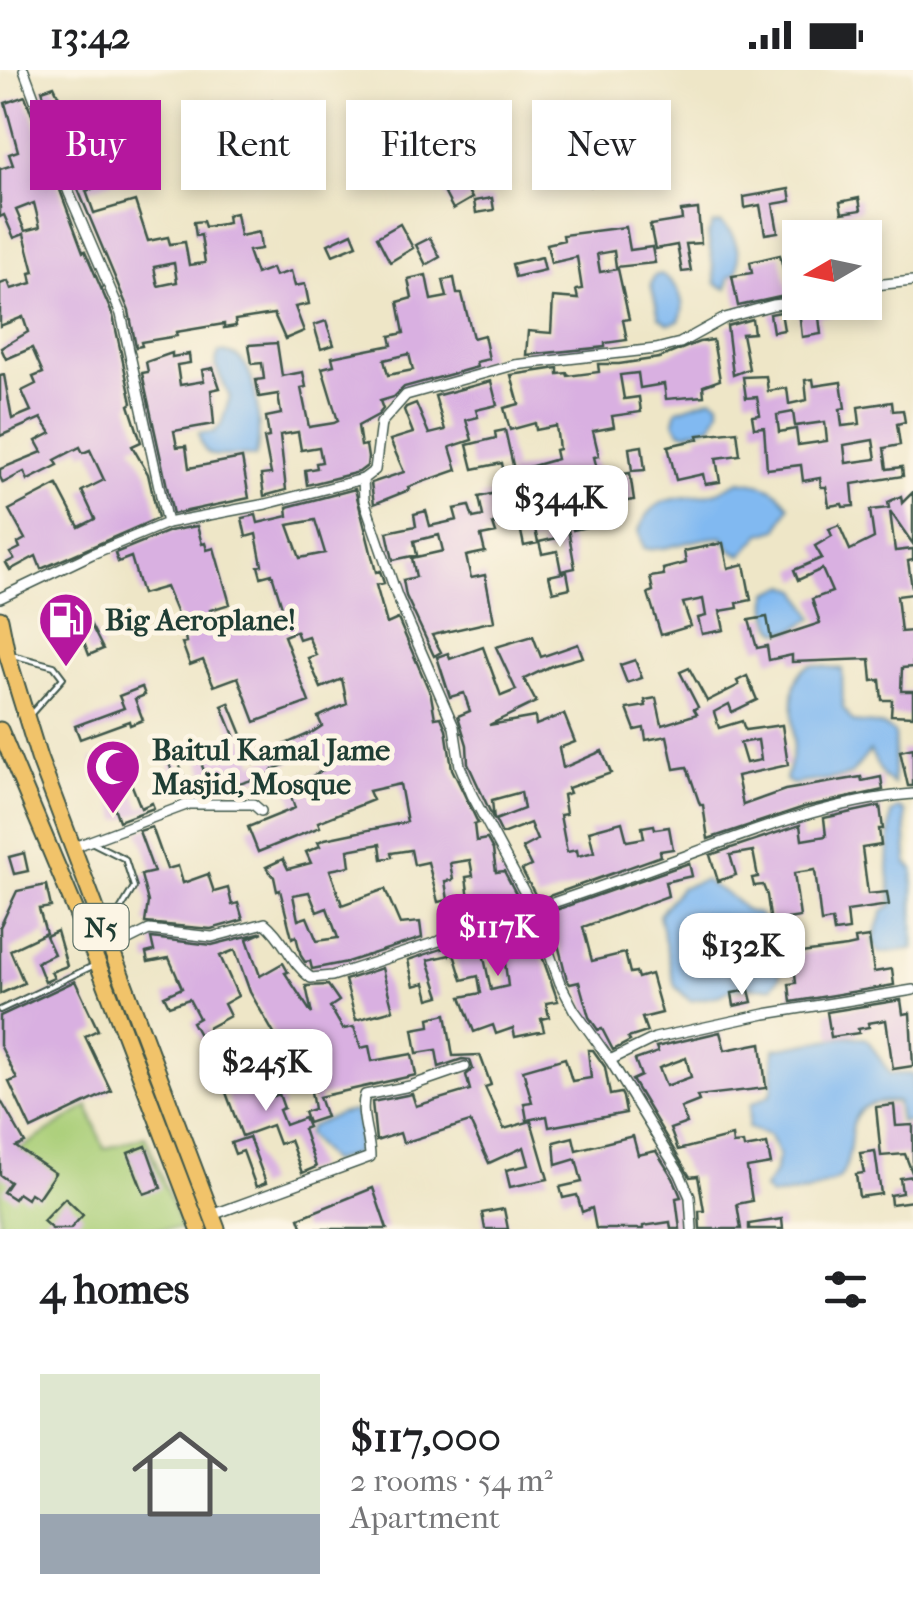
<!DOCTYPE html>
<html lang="en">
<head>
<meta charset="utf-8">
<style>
	:root { --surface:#fff; --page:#f2f2f2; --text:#202124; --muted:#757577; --line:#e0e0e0; --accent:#b5179e }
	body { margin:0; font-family:"IM FELL French Canon",serif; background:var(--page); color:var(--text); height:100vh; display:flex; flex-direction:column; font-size:38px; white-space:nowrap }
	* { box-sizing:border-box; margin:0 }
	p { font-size:32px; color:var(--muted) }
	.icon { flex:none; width:55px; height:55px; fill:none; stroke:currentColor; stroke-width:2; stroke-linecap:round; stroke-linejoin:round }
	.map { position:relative; height:1159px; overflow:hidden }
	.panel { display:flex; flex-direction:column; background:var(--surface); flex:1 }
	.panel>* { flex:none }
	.hud { position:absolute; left:30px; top:30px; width:855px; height:90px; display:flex; gap:20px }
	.needle { width:65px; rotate:261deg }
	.buttons { position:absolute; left:782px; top:150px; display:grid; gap:20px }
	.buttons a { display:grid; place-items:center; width:100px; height:100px; border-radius:0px; background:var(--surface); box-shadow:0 5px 15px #0003; font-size:50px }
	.price { position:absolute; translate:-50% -85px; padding:0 22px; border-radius:20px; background:#fff; color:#222; font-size:32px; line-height:65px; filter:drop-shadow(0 2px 5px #0008) }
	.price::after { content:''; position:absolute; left:50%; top:60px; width:30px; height:22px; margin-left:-15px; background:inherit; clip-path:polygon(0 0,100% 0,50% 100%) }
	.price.active { background:var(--accent); color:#fff }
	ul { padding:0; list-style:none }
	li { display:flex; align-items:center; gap:30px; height:250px; padding:0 40px }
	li+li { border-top:2px solid var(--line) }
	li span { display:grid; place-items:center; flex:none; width:280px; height:200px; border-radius:0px; color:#555 }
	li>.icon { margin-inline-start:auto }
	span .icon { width:120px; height:120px; fill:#fffc; stroke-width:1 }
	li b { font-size:42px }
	h2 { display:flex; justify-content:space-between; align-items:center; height:120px; padding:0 40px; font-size:42px }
	.tag { padding:0 35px; border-radius:0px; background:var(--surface); box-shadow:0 5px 15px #0003; font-size:35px; line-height:90px }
	.tag.active { background:var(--accent); color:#fff }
	.status { display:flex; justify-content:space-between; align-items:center; height:70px; padding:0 50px; background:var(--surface); direction:ltr }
	.status svg { height:28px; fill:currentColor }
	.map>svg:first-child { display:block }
	.green { fill:#a9ce77; stroke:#648656; stroke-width:2.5 }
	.water { fill:#81b9f1; stroke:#507b92; stroke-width:2.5 }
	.building { fill:#d9b0e1; fill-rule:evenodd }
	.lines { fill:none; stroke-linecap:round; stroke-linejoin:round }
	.lane-casing { stroke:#3e564a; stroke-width:8 }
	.street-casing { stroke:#3e564a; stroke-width:12 }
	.highway-casing { stroke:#3e564a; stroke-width:19 }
	.lane { stroke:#fff; stroke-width:4 }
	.street { stroke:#fff; stroke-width:9 }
	.highway { stroke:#f1c36a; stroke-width:15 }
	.labels { text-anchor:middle; stroke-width:10; stroke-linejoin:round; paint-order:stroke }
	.shield { fill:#fcf5e5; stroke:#617469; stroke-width:2.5 }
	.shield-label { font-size:28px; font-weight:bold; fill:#1f3d34 }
	.poi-label { font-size:30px; font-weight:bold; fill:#1f3d34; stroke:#fcf5e5; text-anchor:start }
</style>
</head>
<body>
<div class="status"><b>13:42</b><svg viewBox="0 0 49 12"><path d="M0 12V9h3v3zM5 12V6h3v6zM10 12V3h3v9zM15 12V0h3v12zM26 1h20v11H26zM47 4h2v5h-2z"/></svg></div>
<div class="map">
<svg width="913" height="1159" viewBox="0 0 913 1159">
	<rect width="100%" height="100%" fill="#fcf5e5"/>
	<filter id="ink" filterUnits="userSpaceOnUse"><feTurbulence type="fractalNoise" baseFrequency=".01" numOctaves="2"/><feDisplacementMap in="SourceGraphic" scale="20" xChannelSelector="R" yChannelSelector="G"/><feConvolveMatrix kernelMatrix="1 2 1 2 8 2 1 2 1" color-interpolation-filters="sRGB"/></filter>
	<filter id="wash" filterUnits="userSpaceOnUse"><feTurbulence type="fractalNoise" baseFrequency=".0048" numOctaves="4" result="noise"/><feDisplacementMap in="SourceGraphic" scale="40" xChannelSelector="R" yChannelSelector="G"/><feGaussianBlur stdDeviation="2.25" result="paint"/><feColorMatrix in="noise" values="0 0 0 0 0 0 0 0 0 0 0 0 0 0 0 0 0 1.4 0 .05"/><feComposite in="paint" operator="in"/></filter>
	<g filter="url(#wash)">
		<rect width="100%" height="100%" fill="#eee6c7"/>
		<path class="green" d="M88 1036 104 1079 145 1066 182 1159H0V1092Z"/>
		<g class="water">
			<path d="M721 153C736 164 741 184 737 202L729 207 727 219 716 214 708 165 713 154Z"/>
			<path d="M661 204C678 213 688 233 679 251L669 254 659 247 651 214 654 206Z"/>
			<path d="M219 282C228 283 236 284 242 291 257 307 263 367 255 387 229 380 203 399 199 363L214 362 221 355 230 327 215 295Z"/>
			<path d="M712 328 719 332V340L712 355 686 363 679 361 674 351 677 340Z"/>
			<path d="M740 411C763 414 776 416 789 436L778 459 761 464 742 485 732 481 723 467C698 465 661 484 644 478L639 460C658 417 684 433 717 422 725 419 732 414 740 411Z"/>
			<path d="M787 515 798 520 814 548 793 560 779 562C768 553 766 536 769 523Z"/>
			<path d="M812 595 842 599 843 638 853 652C867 654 886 652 895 665L893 714 883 706 870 681 851 704 844 707 792 714 786 710C788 699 792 689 793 678 796 654 783 603 812 595Z"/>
			<path d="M899 738 905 742 907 794 913 799V879L879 883 873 872 883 841 892 835 888 799 891 743Z"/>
			<path d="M704 810C719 821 734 826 746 841L759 844C766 855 765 863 768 875 771 886 778 894 780 906L772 917 733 918 721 925 690 931 675 916 659 845 680 818Z"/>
			<path d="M850 966 867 969 890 1004H913V1051L900 1052 897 1032C832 1027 863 1076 839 1109L807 1122 770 1126 764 1119 774 1104 779 1085 769 1065 748 1058 751 1034 770 1025 772 1020 774 979Z"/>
			<path d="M355 1041 360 1060 356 1083 331 1092 307 1064 310 1057 339 1044Z"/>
		</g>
		<g id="blocks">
			<g class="building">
				<path d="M54 16 66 42 51 49 42 20Z"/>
				<path d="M25 26 83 182 85 181 113 246 132 333 129 335 141 372 132 376 148 404 158 448 41 499 36 486 10 500 6 493 14 489 10 483 20 478 18 473 25 469 9 440 57 415 79 457 95 449 82 421 104 410 90 380 83 383 80 377 55 390 58 395 28 410 24 402 3 413 0 407V399L42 382 36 371 51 363 41 348 0 366V306L4 305 12 349 31 341 22 321 36 314 33 307 43 303 32 278 6 289 1 278 28 262 23 247 0 256V214L8 211 11 219 32 213 30 203 34 202 24 164 14 168 4 145 0 147V99L13 95 9 84 18 81 5 33ZM34 133 40 157 25 161 16 140Z"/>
				<path d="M272 31 275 45 256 48 254 34Z"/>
				<path d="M124 76 134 104 86 121 94 143 135 131 148 171 168 167 170 174 185 172 189 195 205 193 201 165 196 166 194 152 203 151 205 157 228 153 227 145 236 143 240 166 259 162 261 179 248 181 256 204 272 198 275 206 291 201 295 216 305 214 309 234 295 237 304 261 285 269 274 244 235 250 236 256 224 258V254L176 262 177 266 141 272 142 276 136 277 129 241 69 98ZM174 193 177 212 158 216 154 197Z"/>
				<path d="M620 91 623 110 591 116 588 96Z"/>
				<path d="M462 111 472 128 453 139 444 122Z"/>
				<path d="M789 119 791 131 773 134 778 162 765 164 760 135 745 138 744 127Z"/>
				<path d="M492 128 494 140 476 143 474 131Z"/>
				<path d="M859 128 861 140 842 143 840 132Z"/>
				<path d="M698 139 701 173 686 174 691 201 682 202 677 175 655 179 650 155 682 150 681 141Z"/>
				<path d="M400 154 413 178 390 192 377 167Z"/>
				<path d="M626 157 630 180 652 177 655 193 616 197 614 181 597 184 600 202 618 199 629 249 623 250 627 270 605 273V277L526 285 528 261 551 263 553 227 578 229 576 220 582 219 577 187 551 193 547 174 564 170 563 165Z"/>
				<path d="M352 163 357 175 333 185 328 174Z"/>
				<path d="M430 168 440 187 426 195 416 175Z"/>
				<path d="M780 185 789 225 738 236 732 206 752 203 750 192Z"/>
				<path d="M542 187 545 200 515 207 512 194Z"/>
				<path d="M426 205 431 230 447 227 443 210 454 208 457 224H462L473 268 484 265 489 289 476 292 477 297 404 317 394 327 380 331 383 339 378 345 358 356 361 376 366 375 368 388 367 396 359 402 307 415 305 400 317 398 316 393 322 392 319 377 301 380 298 362 280 365 286 420 264 426 261 405 271 404 264 368 269 367 266 347 281 344 278 324 259 327 256 310 264 309 262 293 252 294 249 275 277 273 282 306 303 302 306 317 301 318 309 357 334 353 338 351 322 298 334 295 332 287 392 275 390 266 404 263 398 232 412 228 408 209ZM409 284 413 300 388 305 384 290Z"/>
				<path d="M835 232H848L849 242 819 247 821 264 802 267 799 240Z"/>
				<path d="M781 242 784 260 773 262 770 244Z"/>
				<path d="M752 249 754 263 742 264 749 299 733 305 727 256Z"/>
				<path d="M326 251 334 275 321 279 314 255Z"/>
				<path d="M713 270 720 310 703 316 704 326 666 329 664 314 640 318 638 303 620 305 624 329 639 327 641 342 612 346 614 357 593 361 599 386 594 387 602 418 584 422 579 404 562 407 568 435 586 431 591 456 573 460 568 437 532 445 538 473 524 476 519 452 512 454 511 450 493 454 496 463 481 466 485 482 466 486 471 508 485 505 494 551 432 565 441 582 434 586 406 526 403 510 416 507 412 488 443 481 439 465 414 471 417 485 393 490 387 462 416 456 414 444 426 441 430 456 457 450 454 439 469 436 473 448 483 446 479 427 511 419 508 403 557 389 555 380 559 379 556 356 536 360 535 353 510 360 504 338 519 334 511 305 558 298V304L567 303 568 306 599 302 598 294H619L659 288 699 272Z"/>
				<path d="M172 283V287L189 284 190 293 177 295 180 315 204 311 202 300 213 298 220 318 211 320 214 354 174 361 177 377 186 376 189 398 242 388 249 428 173 444 142 303 148 302 146 292Z"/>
				<path d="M766 306 768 321 787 318 789 334 807 330 805 310 813 309 814 316 841 312 845 338 840 339 842 356 860 354 858 337 892 332 893 341 903 340 905 352 897 354 900 375 884 378 887 399 902 397 903 406 852 414 854 436 843 437 842 434 829 436 826 417H821L820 408 803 411 801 395 767 399 764 357 754 358 752 346 760 345 757 327 746 328 743 307ZM793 342 795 356 825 352 827 371 798 375 796 359 779 362 777 345ZM873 370 876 389 846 393 844 375Z"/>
				<path d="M491 311 497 335 476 340 478 347 466 350 472 370 450 377 457 400 408 417 409 420 374 434 371 413 404 402 390 370 413 363 404 340 406 337 416 333 429 364 445 360 435 326Z"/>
				<path d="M505 360 514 400 504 403 502 393 473 399 467 375 496 368 495 362Z"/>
				<path d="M737 361 740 385 716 388 720 412 705 414 703 404 676 410 668 376 699 369 698 365Z"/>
				<path d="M642 376 645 400 632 401 629 378Z"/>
				<path d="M630 403 634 430 621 432 617 405Z"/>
				<path d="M355 419 376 502 380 501 384 513 376 515 387 554 398 549 431 625 435 648 441 647 446 659 452 699 478 753 474 754 476 771 487 769 493 780 496 802 504 801 522 835 451 859 446 833 469 829 466 807 473 806 470 790 450 793 453 810 445 811 448 830 438 832 428 792 414 795 411 780 391 783 392 787 382 789 380 774 348 780 350 796 330 800 342 835 385 819 400 854 420 852 422 868 347 892 312 899 310 891 305 892 301 886 296 866 292 868 280 820 277 821 274 807 266 797 283 789 288 799 311 793 306 782 320 776 318 772 325 769 407 752 400 714 369 721 373 730 318 752 320 757 258 782 248 757 295 738 288 718 324 700 316 681 272 700 273 703 230 717 225 702 207 709 197 682 235 668 222 636 229 633 254 694 278 686 274 679 313 662 322 656 318 647 347 634 342 609 321 618 308 588 316 585 308 566 299 569 296 561 284 566 309 632 255 652 238 607 214 616 203 590 190 595 182 573 186 572 184 561 166 517 142 524 131 487 118 492 115 483 169 461 197 456 202 474 205 473 207 480 214 478 230 534 210 540 219 564 283 540 272 504 261 507 258 496 262 495 256 464 246 467 242 448 256 445 258 453 288 446 287 437ZM315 450 325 483 300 488 288 455ZM309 822 317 842 327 838 338 868 317 871 307 847 298 850 293 825Z"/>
				<path d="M913 422V474L890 441 895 481 913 479V490L908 491 913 524 897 526 901 562 912 561 913 597 902 598 901 621H913V646L891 645 892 630H882L880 610 872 611 870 589 792 592V585L769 590 767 576 757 578 749 550 767 547 771 569 820 553 812 529 832 522 822 499 798 510 794 500 822 488 815 476 832 466 829 459 839 455 850 480 874 468 870 440 889 438 888 432 901 426 902 433Z"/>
				<path d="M568 459 575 498 561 501 557 481 542 484 539 472 561 467 559 461Z"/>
				<path d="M723 473 728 498 744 494 751 530 737 533 738 538 720 541 724 560 702 564 698 548 706 546 703 529 683 533 691 556 661 565 648 523 653 521 650 507 664 505 663 499 686 493 684 481Z"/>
				<path d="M567 502 570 518 553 522 549 506Z"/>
				<path d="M84 541 103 579 89 585 74 545Z"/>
				<path d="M533 566 541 587 578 574 583 587 551 596 524 609 536 632 489 655 535 647 536 655 564 644 575 672 559 678 563 698 602 681 611 703 568 718 570 723 563 725 566 744 560 745 567 782 577 780 578 786 594 782 589 761 622 752 627 771 644 768 642 757 654 755 655 759 669 757 673 779 660 781 661 786 538 830 522 800 531 796 522 778 537 770 530 753 502 764 495 750 524 739 521 722 492 730 494 750 468 694 467 675 458 646 470 641 464 623 450 627 437 587 448 583 450 589 483 577 501 626 516 620 496 577Z"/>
				<path d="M635 590 642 608 627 613 620 595Z"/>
				<path d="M689 598 707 631 739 615 737 611 747 606 757 630 732 642 729 634 714 642 719 658 742 651 745 660 782 655 788 695 737 706 743 735 785 720 861 707 862 711 881 707 883 720 804 737 708 769 703 735H700L687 697 674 699 667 666 646 670 644 658 635 660 627 639 646 636 645 630 656 628 662 655 697 644 694 639 698 637 680 602ZM758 670 761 690 746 693 740 673Z"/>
				<path d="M142 617 145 625 135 629 143 650 130 655 129 651 80 669 75 656 124 638 119 626Z"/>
				<path d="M172 673 184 707 175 710 163 676Z"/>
				<path d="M913 678V716H908L900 681Z"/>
				<path d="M123 683 127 691 109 698 117 718 131 713 141 738 152 733 154 738 119 751 107 717 102 719 91 690 104 685 106 689Z"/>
				<path d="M880 736 883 759H879L881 775 862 778 868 824 887 822 889 835 847 841 849 860 834 862 832 850 821 852 815 800 794 803 800 847 787 849 791 874 774 876 767 825 763 815 754 816 752 808 758 807 753 781 730 785 736 805 718 811 710 785 800 755 802 770 826 766 824 748Z"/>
				<path d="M152 757 167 799 178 796 183 813 208 804 214 822 228 818 232 835 238 833 243 850 211 859 145 853 148 832 141 805 154 802 139 761Z"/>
				<path d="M24 783 28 801 14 804 9 787Z"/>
				<path d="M689 793 692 806 665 812 668 826 583 857 592 891 625 883 630 903 636 902 638 908 651 904 662 943 642 948 647 962 628 968 630 971 613 980 602 959 598 960 589 947 579 912 570 914 567 910 550 842Z"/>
				<path d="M46 815 51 837 39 839 46 863 10 880 24 913 0 924V857L17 821Z"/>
				<path d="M529 850 558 931 546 933 549 947 541 949 544 961 515 967 513 958 496 964 493 955 474 962 461 927 481 923 478 906 462 910 454 884 428 890 440 926 429 929 425 913 414 916 408 890ZM503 878 508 916 491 920 483 883Z"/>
				<path d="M57 861 67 896 51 902 54 908 45 912 37 892 54 884 46 866Z"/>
				<path d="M263 862 247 869 260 906 283 893 288 902 285 903 312 944 306 916 328 915 339 931 330 937 343 959 354 957 361 978 369 976 372 991 412 984 416 1005 319 1027 326 1047 308 1053 304 1042 314 1039 307 998 297 1004 250 922 235 880 220 886 238 926 224 934 230 946 208 958 225 989 215 994 192 952 199 948 189 929 169 936 164 926 182 918 169 888 148 892 146 883 154 881 151 868 212 875Z"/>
				<path d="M869 867 874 902 892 899 894 915 791 932 789 914 796 913 793 884 847 877 856 875 855 869Z"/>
				<path d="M382 898 393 940 356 950 345 910Z"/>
				<path d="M75 911 98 960 85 966 111 1021 31 1059 9 1012 17 1009 0 975V946Z"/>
				<path d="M749 920 752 932 734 936 732 923Z"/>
				<path d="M901 930 903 944 910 943 913 996 893 999 886 950 868 953 869 957 858 959 859 963 831 967 827 942Z"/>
				<path d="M446 944 453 986 480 985 491 1015 485 1017 504 1059 531 1051 548 1109 510 1117 506 1100 529 1095 524 1077 489 1093 470 1052 403 1073 400 1063 376 1071 372 1032 412 1024 416 1036 470 1020 466 1005 473 999 470 990 462 989 439 997 436 980 417 983 413 959 430 956 429 948Z"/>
				<path d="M720 962 725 980 761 973 766 1018 697 1026 699 1031 681 1038 687 1053 670 1059 678 1080 732 1066 733 1074 743 1073 744 1078 767 1074 771 1094 747 1098 752 1131 737 1134 741 1159H700L699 1141H704L698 1106 690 1107 632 1010 641 1006 635 990 658 982 656 977ZM686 988 691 1007 666 1016 659 998Z"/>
				<path d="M588 980H593L605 997 610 1025 621 1023 623 1027 626 1043 549 1057 547 1046 527 1050 524 1033 532 1032 523 1000 565 988 572 1011 591 1008Z"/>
				<path d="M265 996 269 1007 254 1012 261 1031 279 1024 284 1038 279 1040 285 1055 304 1048 308 1057 303 1059 316 1097 302 1103 290 1070 279 1074 272 1055 242 1066 221 1009Z"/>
				<path d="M0 1029 25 1073 16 1077 55 1103 38 1128 30 1123 27 1129 18 1123 14 1129 3 1122 10 1112 0 1105Z"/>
				<path d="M894 1035 896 1056 913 1055V1105L905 1084 881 1086 876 1037Z"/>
				<path d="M633 1066 638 1085 656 1081 673 1108 681 1127 676 1128 680 1159H671L670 1152 643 1156V1159H596L592 1138 582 1142 577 1125 563 1128 560 1117 582 1112 576 1089 556 1095 554 1072 573 1067 576 1080Z"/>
				<path d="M249 1067 266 1113 256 1117 243 1081 235 1084 231 1073Z"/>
				<path d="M146 1076 161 1118 144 1124 128 1083Z"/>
				<path d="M875 1081 881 1124 859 1127 856 1104 864 1103 860 1083Z"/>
				<path d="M913 1106V1131L891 1134 890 1125 902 1123 900 1108Z"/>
				<path d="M373 1118 387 1159H303L299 1148Z"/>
				<path d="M65 1128 83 1145 70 1159H52L43 1151Z"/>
				<path d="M504 1139 508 1159H485L482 1143Z"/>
				<path d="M782 1149 783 1159H749V1154Z"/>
			</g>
		</g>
	</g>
	<g filter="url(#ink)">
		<use href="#blocks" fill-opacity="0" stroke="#3e564a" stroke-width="2.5"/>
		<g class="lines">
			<g class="lane-casing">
				<g id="lane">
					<path d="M12 585 54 596 63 608 29 646"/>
					<path d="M91 772 125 789 134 817 109 859"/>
					<path d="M0 940 95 895"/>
				</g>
			</g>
			<g class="street-casing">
				<g id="street">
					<path d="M24 0 69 123 121 244 167 453"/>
					<path d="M865 216 913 211"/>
					<path d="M363 409 364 430 397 526 454 657 460 696 472 725 534 840 560 913 574 940 610 990 680 1104 690 1127 692 1159"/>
					<path d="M0 528 92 484 167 453 266 434 363 409 375 400 381 353 406 325 514 295 656 279 680 273 725 248 773 235 800 232"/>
					<path d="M74 777 189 734H253L261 741"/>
					<path d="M109 880 149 860 212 867 265 853C285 869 291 894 311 908L332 906C434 873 535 840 636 804 726 772 816 732 913 724"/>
					<path d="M610 990 655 968 765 944 913 920"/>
					<path d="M212 1145 370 1087C370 1067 359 1043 365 1025L410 1016 465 997"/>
				</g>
			</g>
			<g class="highway-casing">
				<g id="highway">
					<path d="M0 549 7 584 39 688 217 1159"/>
					<path d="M0 660 98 894 199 1159"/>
				</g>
			</g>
			<use href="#lane" class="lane"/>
			<use href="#street" class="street"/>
			<use href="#highway" class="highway"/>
		</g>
	</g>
	<defs>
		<g id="fuel-pin" transform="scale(2.875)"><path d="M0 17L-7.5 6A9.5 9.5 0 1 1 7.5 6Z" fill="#b5179e" stroke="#fcf5e5"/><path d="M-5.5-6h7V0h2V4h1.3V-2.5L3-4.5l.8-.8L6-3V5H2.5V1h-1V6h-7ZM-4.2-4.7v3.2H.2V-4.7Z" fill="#fff"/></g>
		<g id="mosque-pin" transform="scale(2.875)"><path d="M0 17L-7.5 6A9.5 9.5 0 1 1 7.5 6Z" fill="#b5179e" stroke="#fcf5e5"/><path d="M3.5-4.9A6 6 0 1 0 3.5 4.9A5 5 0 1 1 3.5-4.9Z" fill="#fff"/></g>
	</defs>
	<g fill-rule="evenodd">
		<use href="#fuel-pin" x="66" y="550"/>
		<use href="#mosque-pin" x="113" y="697"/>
	</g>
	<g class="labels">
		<rect class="shield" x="73.5" y="834" width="55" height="46" rx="8"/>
		<g class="shield-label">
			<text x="101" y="867">N5</text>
		</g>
		<g class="poi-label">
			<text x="105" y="560">Big Aeroplane!</text>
			<text x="152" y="690">Baitul Kamal Jame<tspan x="152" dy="34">Masjid, Mosque</tspan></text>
		</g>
	</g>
</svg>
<div class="buttons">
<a><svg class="needle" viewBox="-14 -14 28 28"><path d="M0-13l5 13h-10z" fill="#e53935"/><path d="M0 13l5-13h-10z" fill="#757577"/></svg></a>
</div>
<b class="price" style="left:560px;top:480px">$344K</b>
<b class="price active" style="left:498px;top:909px">$117K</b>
<b class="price" style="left:742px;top:928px">$132K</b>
<b class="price" style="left:266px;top:1044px">$245K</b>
<div class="hud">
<a class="tag active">Buy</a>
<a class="tag">Rent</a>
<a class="tag">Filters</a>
<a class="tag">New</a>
</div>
</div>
<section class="panel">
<h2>4 homes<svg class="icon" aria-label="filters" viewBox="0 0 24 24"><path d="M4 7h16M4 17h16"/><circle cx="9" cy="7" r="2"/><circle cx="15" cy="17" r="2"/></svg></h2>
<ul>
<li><span style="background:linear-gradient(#dfe7d0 70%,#9aa5b1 0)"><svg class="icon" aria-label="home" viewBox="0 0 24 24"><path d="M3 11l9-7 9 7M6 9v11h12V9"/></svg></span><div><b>$117,000</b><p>2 rooms · 54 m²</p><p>Apartment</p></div></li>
</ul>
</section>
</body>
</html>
